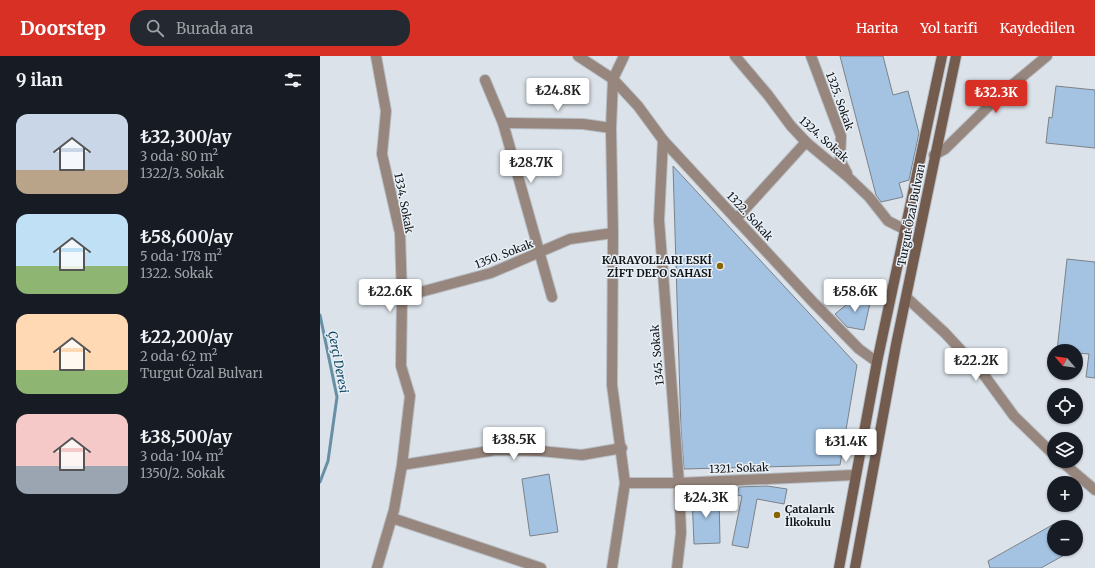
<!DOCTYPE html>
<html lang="tr">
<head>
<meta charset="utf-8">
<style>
	:root { --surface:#171b24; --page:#242831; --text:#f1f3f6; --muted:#9ea1a6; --accent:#d93025 }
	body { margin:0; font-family:Merriweather,serif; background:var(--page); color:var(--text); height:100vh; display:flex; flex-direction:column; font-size:15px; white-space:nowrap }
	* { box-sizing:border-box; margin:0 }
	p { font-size:13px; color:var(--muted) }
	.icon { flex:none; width:22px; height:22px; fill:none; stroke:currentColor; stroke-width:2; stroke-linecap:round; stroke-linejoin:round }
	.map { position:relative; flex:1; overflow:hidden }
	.panel { display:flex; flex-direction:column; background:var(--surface); width:320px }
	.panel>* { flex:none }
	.needle { width:26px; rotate:298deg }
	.fabs { position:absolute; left:727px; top:288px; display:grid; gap:8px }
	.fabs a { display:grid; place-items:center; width:36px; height:36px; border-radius:50%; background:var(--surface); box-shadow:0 1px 3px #0004; font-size:20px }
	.price { position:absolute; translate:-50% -34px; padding:0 9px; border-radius:4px; background:#fff; color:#222; font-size:13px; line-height:26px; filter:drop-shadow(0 1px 2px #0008) }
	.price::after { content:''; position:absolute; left:50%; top:24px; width:12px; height:9px; margin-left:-6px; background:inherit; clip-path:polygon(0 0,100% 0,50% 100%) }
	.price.selected { background:var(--accent); color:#fff }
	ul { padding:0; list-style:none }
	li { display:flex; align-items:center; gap:12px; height:100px; padding:0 16px }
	li span { display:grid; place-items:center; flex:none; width:112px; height:80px; border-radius:12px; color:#555 }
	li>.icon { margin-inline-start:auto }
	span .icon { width:48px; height:48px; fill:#fffc; stroke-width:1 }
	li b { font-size:17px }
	h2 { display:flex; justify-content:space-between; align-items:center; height:48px; padding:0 16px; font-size:17px }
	header { display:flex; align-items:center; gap:24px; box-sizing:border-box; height:56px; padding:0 20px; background:var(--accent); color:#fff }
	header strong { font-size:19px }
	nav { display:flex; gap:22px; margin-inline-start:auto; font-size:14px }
	.search { width:280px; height:36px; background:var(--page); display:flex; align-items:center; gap:10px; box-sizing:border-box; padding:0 14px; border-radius:16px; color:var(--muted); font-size:15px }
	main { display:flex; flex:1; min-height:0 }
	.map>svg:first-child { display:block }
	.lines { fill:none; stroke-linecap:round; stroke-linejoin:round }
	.stream { stroke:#6890a5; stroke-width:3 }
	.building { fill:#a4c3e2; stroke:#7b8288 }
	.street-casing { stroke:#b7bdc3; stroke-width:12 }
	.secondary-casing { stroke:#b7bdc3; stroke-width:12 }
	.street { stroke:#97867d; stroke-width:10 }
	.secondary { stroke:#735b4e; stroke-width:10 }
	.poi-dot { fill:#896401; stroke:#e9f0f7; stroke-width:1.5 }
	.labels { text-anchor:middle; stroke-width:3; stroke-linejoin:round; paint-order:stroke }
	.street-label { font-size:11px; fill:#111416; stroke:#e9f0f7 }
	.poi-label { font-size:11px; font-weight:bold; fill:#111416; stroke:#e9f0f7; text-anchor:end }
	.water-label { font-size:12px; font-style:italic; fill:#10465e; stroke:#e9f0f7 }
</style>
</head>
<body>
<header>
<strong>Doorstep</strong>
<div class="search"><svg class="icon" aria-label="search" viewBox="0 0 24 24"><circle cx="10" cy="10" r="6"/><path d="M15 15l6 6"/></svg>Burada ara</div>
<nav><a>Harita</a><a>Yol tarifi</a><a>Kaydedilen</a></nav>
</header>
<main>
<section class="panel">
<h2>9 ilan<svg class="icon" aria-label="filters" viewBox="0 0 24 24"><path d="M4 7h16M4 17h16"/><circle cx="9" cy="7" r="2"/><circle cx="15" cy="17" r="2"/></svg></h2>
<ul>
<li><span style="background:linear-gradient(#c9d6e8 70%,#b9a48a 0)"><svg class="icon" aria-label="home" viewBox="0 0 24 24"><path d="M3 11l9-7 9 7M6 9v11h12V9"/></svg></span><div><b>₺32,300/ay</b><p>3 oda · 80 m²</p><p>1322/3. Sokak</p></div></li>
<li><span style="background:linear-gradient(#bfe0f5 65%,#8fb573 0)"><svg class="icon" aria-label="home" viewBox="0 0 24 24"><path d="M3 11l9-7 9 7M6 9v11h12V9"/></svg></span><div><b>₺58,600/ay</b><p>5 oda · 178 m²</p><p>1322. Sokak</p></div></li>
<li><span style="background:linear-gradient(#ffd9b3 70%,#8fb573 0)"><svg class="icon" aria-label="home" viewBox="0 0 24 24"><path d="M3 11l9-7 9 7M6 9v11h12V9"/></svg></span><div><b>₺22,200/ay</b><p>2 oda · 62 m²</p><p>Turgut Özal Bulvarı</p></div></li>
<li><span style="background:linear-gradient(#f6c9c9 65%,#9aa5b1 0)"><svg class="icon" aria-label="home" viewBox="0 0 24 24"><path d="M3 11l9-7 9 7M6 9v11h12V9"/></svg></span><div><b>₺38,500/ay</b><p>3 oda · 104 m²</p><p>1350/2. Sokak</p></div></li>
</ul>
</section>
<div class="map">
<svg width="775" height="512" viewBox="0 0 775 512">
	<rect width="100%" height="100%" fill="#dbe2e9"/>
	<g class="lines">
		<path class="stream" d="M0 259 17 341 8 405 0 426"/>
	</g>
	<g class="building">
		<path d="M520 0H563L573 39 588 35 599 77 589 124 579 127 583 141 561 146 556 139Z"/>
		<path d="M736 30 775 34V92L726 87 729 61 732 62Z"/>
		<path d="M353 110 537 309 520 409 364 413 361 374Z"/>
		<path d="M747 203 775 206V322L766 321 769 298 756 297V295H737Z"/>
		<path d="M542 236 550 247 544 274 527 271 515 258Z"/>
		<path d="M229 418 238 476 210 480 202 423Z"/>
		<path d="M447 430 467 433 464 448 437 443 428 492 412 489 422 440 417 439 419 431Z"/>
		<path d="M399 439 400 487 374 488 372 440Z"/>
		<path d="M734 468V493H755L721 512H670L668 505Z"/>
	</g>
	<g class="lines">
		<g class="street-casing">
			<g id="street">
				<path d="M56 0 66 55 62 98 80 177 82 241 81 310 90 340 82 409 74 454 57 512"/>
				<path d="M258 0 293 23 318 50 343 84 492 245 539 293 557 306"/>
				<path d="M415 0 448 39 471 70 486 86 528 121 549 141 568 165 586 174"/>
				<path d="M491 0 521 80 520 104 527 117"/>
				<path d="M165 24 183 67 232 241"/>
				<path d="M183 67 263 68 291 72"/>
				<path d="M343 84 339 164 359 427 361 477 357 512"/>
				<path d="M614 99 625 93 680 39 727 0"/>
				<path d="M416 163 486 86"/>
				<path d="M82 241 171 217 250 183 293 177"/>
				<path d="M587 242 625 277 664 319 694 360 734 399"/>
				<path d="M741 405 775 434"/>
				<path d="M82 409 176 394 220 395 262 399 302 392"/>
				<path d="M305 427H359L534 419"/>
				<path d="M72 462 221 512"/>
				<path d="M292 512 305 427 292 329 293 177 291 72 293 23 304 0"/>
			</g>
		</g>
		<g class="secondary-casing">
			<g id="secondary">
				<path d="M519 512 557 306 622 0"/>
				<path d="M535 512 576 289 636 0"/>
			</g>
		</g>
		<use href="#street" class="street"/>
		<use href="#secondary" class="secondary"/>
	</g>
	<g class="poi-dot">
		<circle cx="400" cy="210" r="4"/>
		<circle cx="457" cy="459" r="4"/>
	</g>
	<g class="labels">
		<g class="street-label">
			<text transform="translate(520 45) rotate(70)" y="4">1325. Sokak</text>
			<text transform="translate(504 83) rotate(42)" y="4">1324. Sokak</text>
			<text transform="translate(84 147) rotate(79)" y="4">1334. Sokak</text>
			<text transform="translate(591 159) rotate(-79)" y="4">Turgut Özal Bulvarı</text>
			<text transform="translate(430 160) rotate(47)" y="4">1322. Sokak</text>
			<text transform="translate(184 198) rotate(-21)" y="4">1350. Sokak</text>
			<text transform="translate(337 299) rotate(-95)" y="4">1345. Sokak</text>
			<text transform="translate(419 412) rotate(-2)" y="4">1321. Sokak</text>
		</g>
		<g class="poi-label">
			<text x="392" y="208">KARAYOLLARI ESKİ<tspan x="392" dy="13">ZİFT DEPO SAHASI</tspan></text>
			<text x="465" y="457" text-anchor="start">Çatalarık<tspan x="465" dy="13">İlkokulu</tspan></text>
		</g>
		<g class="water-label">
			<text transform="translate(18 306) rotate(79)" y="4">Çerçi Deresi</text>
		</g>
	</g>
</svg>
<div class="fabs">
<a><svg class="needle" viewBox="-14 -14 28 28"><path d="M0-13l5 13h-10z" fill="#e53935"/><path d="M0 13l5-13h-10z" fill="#9ea1a6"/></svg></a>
<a><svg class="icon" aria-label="locate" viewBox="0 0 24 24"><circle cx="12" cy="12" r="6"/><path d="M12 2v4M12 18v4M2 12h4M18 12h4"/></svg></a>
<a><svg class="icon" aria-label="layers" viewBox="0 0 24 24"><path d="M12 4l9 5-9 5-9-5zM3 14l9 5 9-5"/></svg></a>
<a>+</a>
<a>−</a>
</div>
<b class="price" style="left:238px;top:56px">₺24.8K</b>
<b class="price selected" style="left:676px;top:58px">₺32.3K</b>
<b class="price" style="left:211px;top:128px">₺28.7K</b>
<b class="price" style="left:70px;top:257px">₺22.6K</b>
<b class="price" style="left:535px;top:257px">₺58.6K</b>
<b class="price" style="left:656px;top:326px">₺22.2K</b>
<b class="price" style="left:194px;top:405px">₺38.5K</b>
<b class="price" style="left:526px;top:407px">₺31.4K</b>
<b class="price" style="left:386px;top:463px">₺24.3K</b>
</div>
</main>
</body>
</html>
